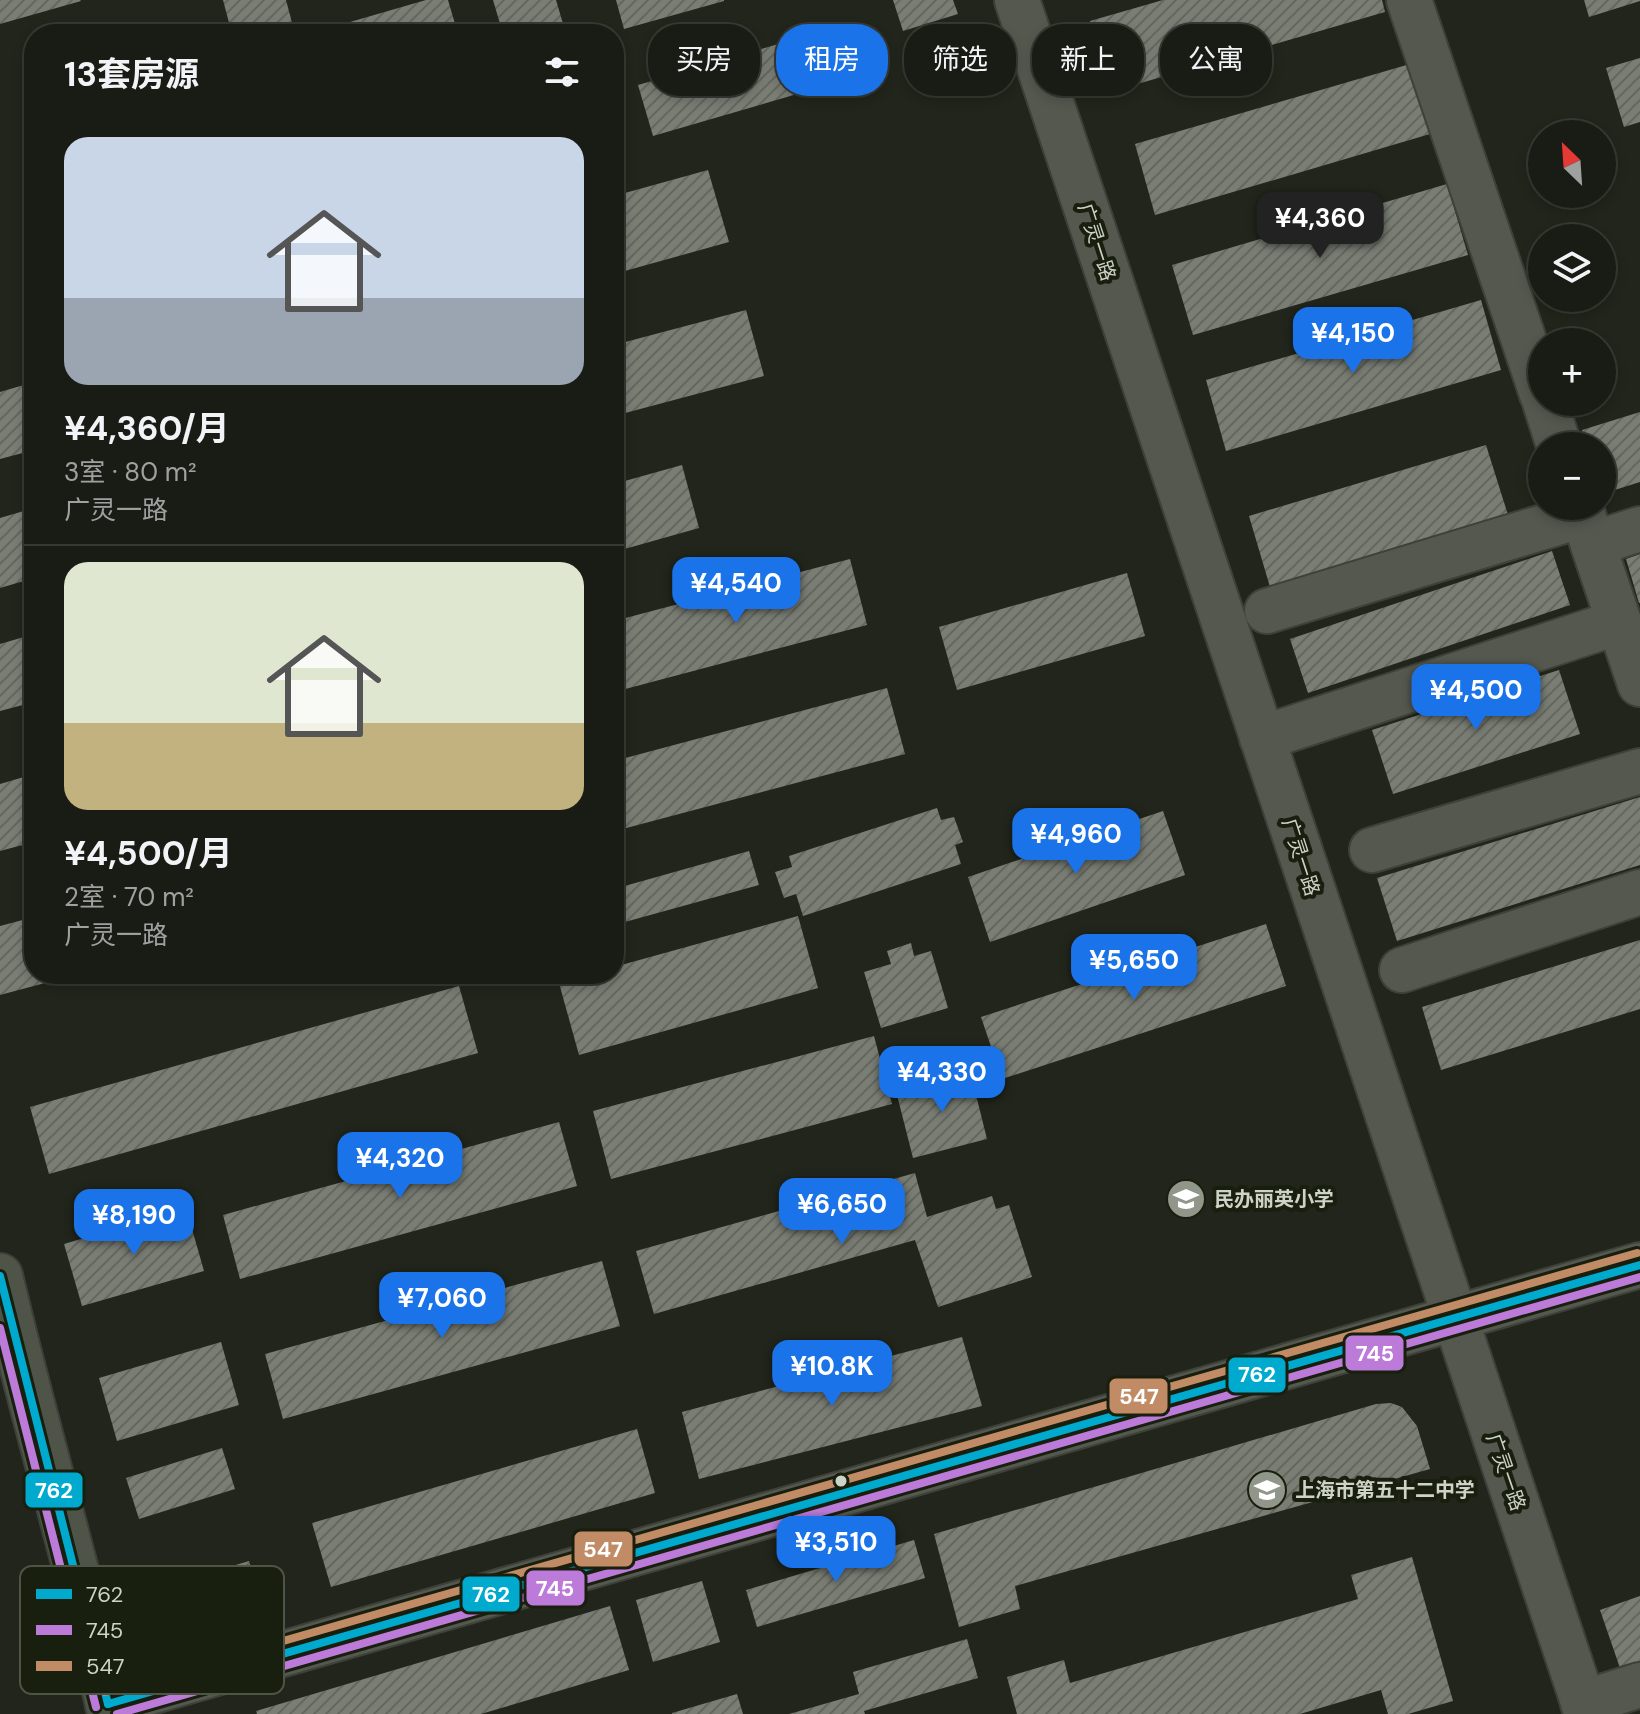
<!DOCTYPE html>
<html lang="zh">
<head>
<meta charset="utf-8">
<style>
	:root { --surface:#191c14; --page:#22251d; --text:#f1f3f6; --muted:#9fa1a0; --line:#373a34; --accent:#1a73e8 }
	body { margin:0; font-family:"DM Sans","Noto Sans SC",sans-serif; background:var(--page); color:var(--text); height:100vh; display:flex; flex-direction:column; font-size:30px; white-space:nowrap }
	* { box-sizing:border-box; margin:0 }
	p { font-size:26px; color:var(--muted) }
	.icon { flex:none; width:44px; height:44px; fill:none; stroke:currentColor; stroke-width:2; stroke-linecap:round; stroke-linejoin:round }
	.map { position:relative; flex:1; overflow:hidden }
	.details { position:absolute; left:24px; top:24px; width:600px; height:960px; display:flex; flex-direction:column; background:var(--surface); border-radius:32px; box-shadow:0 4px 12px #0003,0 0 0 2px var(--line) }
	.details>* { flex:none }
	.hud { position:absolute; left:648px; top:24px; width:760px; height:72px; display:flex; gap:16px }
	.needle { width:52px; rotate:335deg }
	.fabs { position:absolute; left:1528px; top:120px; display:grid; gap:16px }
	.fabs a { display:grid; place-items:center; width:88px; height:88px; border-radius:50%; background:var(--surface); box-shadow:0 4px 12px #0003,0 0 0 2px var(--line); font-size:40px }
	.price { position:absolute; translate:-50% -68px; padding:0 18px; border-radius:16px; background:var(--accent); color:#fff; font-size:26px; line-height:52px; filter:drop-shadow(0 2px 4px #0008) }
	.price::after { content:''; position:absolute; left:50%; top:48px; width:24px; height:18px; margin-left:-12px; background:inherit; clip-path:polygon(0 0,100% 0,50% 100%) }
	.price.current { background:#222; color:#fff }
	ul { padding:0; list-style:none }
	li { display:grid; align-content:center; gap:16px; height:424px; padding:0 40px }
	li+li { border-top:2px solid var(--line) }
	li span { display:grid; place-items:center; height:248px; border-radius:24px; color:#555 }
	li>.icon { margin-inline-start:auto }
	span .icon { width:144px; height:144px; fill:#fffc; stroke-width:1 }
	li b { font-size:34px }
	h2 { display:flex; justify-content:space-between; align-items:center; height:96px; padding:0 40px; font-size:34px }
	.chip { padding:0 28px; border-radius:32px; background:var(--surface); box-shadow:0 4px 12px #0003,0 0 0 2px var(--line); font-size:28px; line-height:72px }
	.chip.current { background:var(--accent); color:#fff }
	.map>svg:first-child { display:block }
	.building { fill:url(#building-hatch) }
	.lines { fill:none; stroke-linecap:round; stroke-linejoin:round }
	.minor-casing { stroke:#3e4139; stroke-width:48 }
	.major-casing { stroke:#3e4139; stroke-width:48 }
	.minor { stroke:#54584f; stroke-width:44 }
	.major { stroke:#4f5448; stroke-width:44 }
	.bus-1-casing { stroke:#181f0e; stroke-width:14 }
	.bus-2-casing { stroke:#181f0e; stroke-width:14 }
	.bus-3-casing { stroke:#181f0e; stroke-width:14 }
	.bus-1 { stroke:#00a9ce; stroke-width:8 }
	.bus-2 { stroke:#bd7bd9; stroke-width:8 }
	.bus-3 { stroke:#c18c65; stroke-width:8 }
	.bus-dot { fill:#ced3c8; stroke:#181f0e; stroke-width:3 }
	.labels { text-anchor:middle; stroke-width:8; stroke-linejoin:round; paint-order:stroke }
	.street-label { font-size:20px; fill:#ced3c8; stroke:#181f0e }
	.poi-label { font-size:20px; font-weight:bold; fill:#ced3c8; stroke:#181f0e; text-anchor:start }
	.key { fill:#181f0e; stroke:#4f5546; stroke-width:2 }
	.key-label { font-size:22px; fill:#ced3c8 }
	.line-badge { stroke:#181f0e; stroke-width:3 }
	.badge-label { font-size:22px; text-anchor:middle; font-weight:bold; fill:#fff }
</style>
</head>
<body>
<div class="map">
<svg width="1640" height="1714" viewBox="0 0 1640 1714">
	<defs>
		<pattern id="building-hatch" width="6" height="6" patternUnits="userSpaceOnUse" patternTransform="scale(2)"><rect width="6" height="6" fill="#797d74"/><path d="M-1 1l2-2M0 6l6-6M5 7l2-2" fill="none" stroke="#646760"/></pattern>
	</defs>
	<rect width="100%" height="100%" fill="#21251b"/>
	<g class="building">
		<path d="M0 0H80L81 1 0 24Z"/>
		<path d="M223 0H286L295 34H232Z"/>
		<path d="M426 0H448L458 34H354L350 22Z"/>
		<path d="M493 0H556L566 34H503Z"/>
		<path d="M616 0H724V1L624 29Z"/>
		<path d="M893 0H953L958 14 903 31Z"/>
		<path d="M1163 0H1382L1385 12 1110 92 1090 21Z"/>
		<path d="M1584 0H1640V1L1589 17Z"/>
		<path d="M837 27 852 78 653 136 638 85Z"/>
		<path d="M1640 58V122L1624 127 1606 68Z"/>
		<path d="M1410 64 1430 134 1155 215 1135 144Z"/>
		<path d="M708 170 729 242 614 274V196Z"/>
		<path d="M1447 184 1468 255 1193 335 1172 265Z"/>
		<path d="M1481 300 1501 370 1226 451 1206 380Z"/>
		<path d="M746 310 764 376 614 416V345Z"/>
		<path d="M34 382V450L0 459V392Z"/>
		<path d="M1640 412V482L1602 494V446H1587L1582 430Z"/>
		<path d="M1486 445 1508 515 1270 587 1249 516Z"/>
		<path d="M682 465 699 528 614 552V484Z"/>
		<path d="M34 508V578L0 588V518Z"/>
		<path d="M1552 551 1570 605 1308 693 1290 639Z"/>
		<path d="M1640 554V603H1639L1626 559Z"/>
		<path d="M850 559 867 625 614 692V621Z"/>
		<path d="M1127 573 1145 636 957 690 939 627Z"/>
		<path d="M34 634V702L0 711V644Z"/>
		<path d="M1559 670 1580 734 1393 794 1372 730Z"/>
		<path d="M887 688 905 754 615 831 614 761Z"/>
		<path d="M34 774V842L0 851V784Z"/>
		<path d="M1640 797V865L1397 941 1377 878Z"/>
		<path d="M937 808 941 820 954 817 963 842 955 845 961 864 803 916 796 894 784 898 775 872 792 867 789 856Z"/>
		<path d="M1163 811 1185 875 990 942 968 877Z"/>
		<path d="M749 851 759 885 614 925V889Z"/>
		<path d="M798 916 818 988 579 1055 559 983 590 974H614V967Z"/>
		<path d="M34 917V974L75 975 0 995V926Z"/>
		<path d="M1266 924 1286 986 1002 1079 981 1017Z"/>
		<path d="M1640 940V1009L1441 1070 1422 1007Z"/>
		<path d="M911 943 914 956 931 951 948 1008 881 1028 864 972 891 964 887 951Z"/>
		<path d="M459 986 478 1053 49 1174 30 1107Z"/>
		<path d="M874 1036 892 1104 611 1179 593 1111Z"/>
		<path d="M950 1066 953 1080 971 1075 987 1139 913 1158 897 1095 927 1087 923 1072Z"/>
		<path d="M559 1122 577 1186 240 1279 223 1215Z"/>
		<path d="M915 1173 927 1217 992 1196 996 1209 1009 1205 1032 1277 938 1307 915 1240 654 1314 636 1251Z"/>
		<path d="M186 1208 204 1271 82 1306 64 1244Z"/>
		<path d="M602 1261 620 1326 283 1419 265 1354Z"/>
		<path d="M962 1337 982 1406 699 1479 682 1412Z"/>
		<path d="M221 1342 239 1405 117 1441 99 1378Z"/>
		<path d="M1391 1403 1402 1407 1417 1426 1430 1469 1015 1586 1020 1609 959 1627 934 1534 1376 1404Z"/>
		<path d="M637 1429 655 1493 331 1587 312 1523Z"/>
		<path d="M222 1448 235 1489 139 1519 126 1478Z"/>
		<path d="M914 1540 925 1578 757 1627 746 1590Z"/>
		<path d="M1412 1557 1453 1701 1408 1714H1388L1381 1690 1300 1714H1017L1007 1677 1064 1660 1070 1683 1358 1599 1351 1575Z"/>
		<path d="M249 1561 261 1602 165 1631 153 1590Z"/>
		<path d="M702 1581 720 1642 653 1662 636 1600Z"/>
		<path d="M1640 1596V1662L1620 1668 1600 1610Z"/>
		<path d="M610 1606 629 1670 481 1714H257L256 1711Z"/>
		<path d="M967 1639 978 1678 864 1711 865 1714H789L859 1694 853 1672Z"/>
		<path d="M737 1694 743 1714H672V1713Z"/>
	</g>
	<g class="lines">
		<g class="minor-casing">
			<g id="minor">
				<path d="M1017 0 1587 1714"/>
				<path d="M1409 0 1542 394"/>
				<path d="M1545 402 1559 446"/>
				<path d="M1580 506 1640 684"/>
				<path d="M1593 544 1640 529"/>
				<path d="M1267 611 1583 515"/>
				<path d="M1262 738 1619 622"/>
				<path d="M1372 850 1640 771"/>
				<path d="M1402 970 1640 892"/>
				<path d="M1583 1703 1640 1685"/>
				<path d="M108 1704 1640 1265"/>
			</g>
		</g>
		<g class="major-casing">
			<path id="major" d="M0 1276C34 1423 79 1567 110 1714"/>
		</g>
		<use href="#minor" class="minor"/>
		<use href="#major" class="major"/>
		<g class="bus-1-casing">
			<g id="bus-1">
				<path d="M0 1276 108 1704"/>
				<path d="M108 1704 1640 1265"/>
			</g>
		</g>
		<g class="bus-2-casing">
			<g id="bus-2">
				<path d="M0 1328 96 1707"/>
				<path d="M117 1714 1640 1277"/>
			</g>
		</g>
		<g class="bus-3-casing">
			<path id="bus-3" d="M105 1692 1637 1253"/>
		</g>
		<use href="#bus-1" class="bus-1"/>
		<use href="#bus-2" class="bus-2"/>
		<use href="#bus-3" class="bus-3"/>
	</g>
	<defs>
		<g id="school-disc" transform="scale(2)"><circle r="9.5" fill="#91968b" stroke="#181f0e"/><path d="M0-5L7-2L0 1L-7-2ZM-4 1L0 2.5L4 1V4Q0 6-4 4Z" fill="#fff"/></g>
	</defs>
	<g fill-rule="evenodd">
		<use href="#school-disc" x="1186" y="1199"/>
		<use href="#school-disc" x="1267" y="1490"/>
	</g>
	<circle class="bus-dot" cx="841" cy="1481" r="7"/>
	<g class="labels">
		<g class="street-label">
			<text transform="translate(1097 242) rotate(72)" y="7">广灵一路</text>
			<text transform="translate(1301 857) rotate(72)" y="7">广灵一路</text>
			<text transform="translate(1506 1472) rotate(71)" y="7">广灵一路</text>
		</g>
		<g class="poi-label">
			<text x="1214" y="1206">民办丽英小学</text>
			<text x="1295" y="1497">上海市第五十二中学</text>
		</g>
	</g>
	<rect x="20" y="1566" width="264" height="128" rx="12" class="key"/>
	<rect x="36" y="1589" width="36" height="10" fill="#00a9ce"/>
	<rect x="36" y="1625" width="36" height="10" fill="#bd7bd9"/>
	<rect x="36" y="1661" width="36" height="10" fill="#c18c65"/>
	<g class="key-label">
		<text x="86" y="1602">762</text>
		<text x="86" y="1638">745</text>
		<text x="86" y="1674">547</text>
	</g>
	<g class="line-badge">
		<rect x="1344" y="1334" width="61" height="38" rx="8" fill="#bd7bd9"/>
		<rect x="1227" y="1356" width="60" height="38" rx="8" fill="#00a9ce"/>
		<rect x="1108" y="1377" width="61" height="38" rx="8" fill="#c18c65"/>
		<rect x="24" y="1471" width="60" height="38" rx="8" fill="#00a9ce"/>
		<rect x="573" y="1530" width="61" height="38" rx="8" fill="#c18c65"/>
		<rect x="525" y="1569" width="61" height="38" rx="8" fill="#bd7bd9"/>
		<rect x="461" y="1575" width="60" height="38" rx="8" fill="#00a9ce"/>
	</g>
	<g class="badge-label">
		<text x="1375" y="1361">745</text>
		<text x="1257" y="1382">762</text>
		<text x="1139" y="1404">547</text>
		<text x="54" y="1498">762</text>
		<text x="603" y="1557">547</text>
		<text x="555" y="1596">745</text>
		<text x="491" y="1602">762</text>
	</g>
</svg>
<div class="fabs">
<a><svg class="needle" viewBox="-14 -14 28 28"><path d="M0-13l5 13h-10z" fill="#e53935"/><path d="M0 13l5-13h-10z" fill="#9fa1a0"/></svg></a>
<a><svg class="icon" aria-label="layers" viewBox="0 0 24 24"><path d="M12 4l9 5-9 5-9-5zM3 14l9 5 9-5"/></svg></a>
<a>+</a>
<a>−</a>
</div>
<b class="price current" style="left:1320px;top:260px">¥4,360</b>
<b class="price" style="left:1353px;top:375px">¥4,150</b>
<b class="price" style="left:736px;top:625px">¥4,540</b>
<b class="price" style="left:1476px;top:732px">¥4,500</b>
<b class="price" style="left:1076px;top:876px">¥4,960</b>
<b class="price" style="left:1134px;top:1002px">¥5,650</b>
<b class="price" style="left:942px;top:1114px">¥4,330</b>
<b class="price" style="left:400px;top:1200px">¥4,320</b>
<b class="price" style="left:842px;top:1246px">¥6,650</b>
<b class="price" style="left:134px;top:1257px">¥8,190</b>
<b class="price" style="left:442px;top:1340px">¥7,060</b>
<b class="price" style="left:832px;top:1408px">¥10.8K</b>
<b class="price" style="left:836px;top:1584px">¥3,510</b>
<div class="hud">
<a class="chip">买房</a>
<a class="chip current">租房</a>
<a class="chip">筛选</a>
<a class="chip">新上</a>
<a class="chip">公寓</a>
</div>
<section class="details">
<h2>13套房源<svg class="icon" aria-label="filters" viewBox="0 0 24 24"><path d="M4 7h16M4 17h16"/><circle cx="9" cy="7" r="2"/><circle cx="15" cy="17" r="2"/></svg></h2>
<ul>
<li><span style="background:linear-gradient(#c9d6e8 65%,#9aa5b1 0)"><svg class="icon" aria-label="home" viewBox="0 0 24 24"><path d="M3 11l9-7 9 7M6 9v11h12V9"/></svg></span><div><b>¥4,360/月</b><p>3室 · 80 m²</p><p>广灵一路</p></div></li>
<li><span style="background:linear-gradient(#dfe7d0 65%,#c2b280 0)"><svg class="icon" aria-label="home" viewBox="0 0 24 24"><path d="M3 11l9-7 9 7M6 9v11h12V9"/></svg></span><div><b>¥4,500/月</b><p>2室 · 70 m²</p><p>广灵一路</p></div></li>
</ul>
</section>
</div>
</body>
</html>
